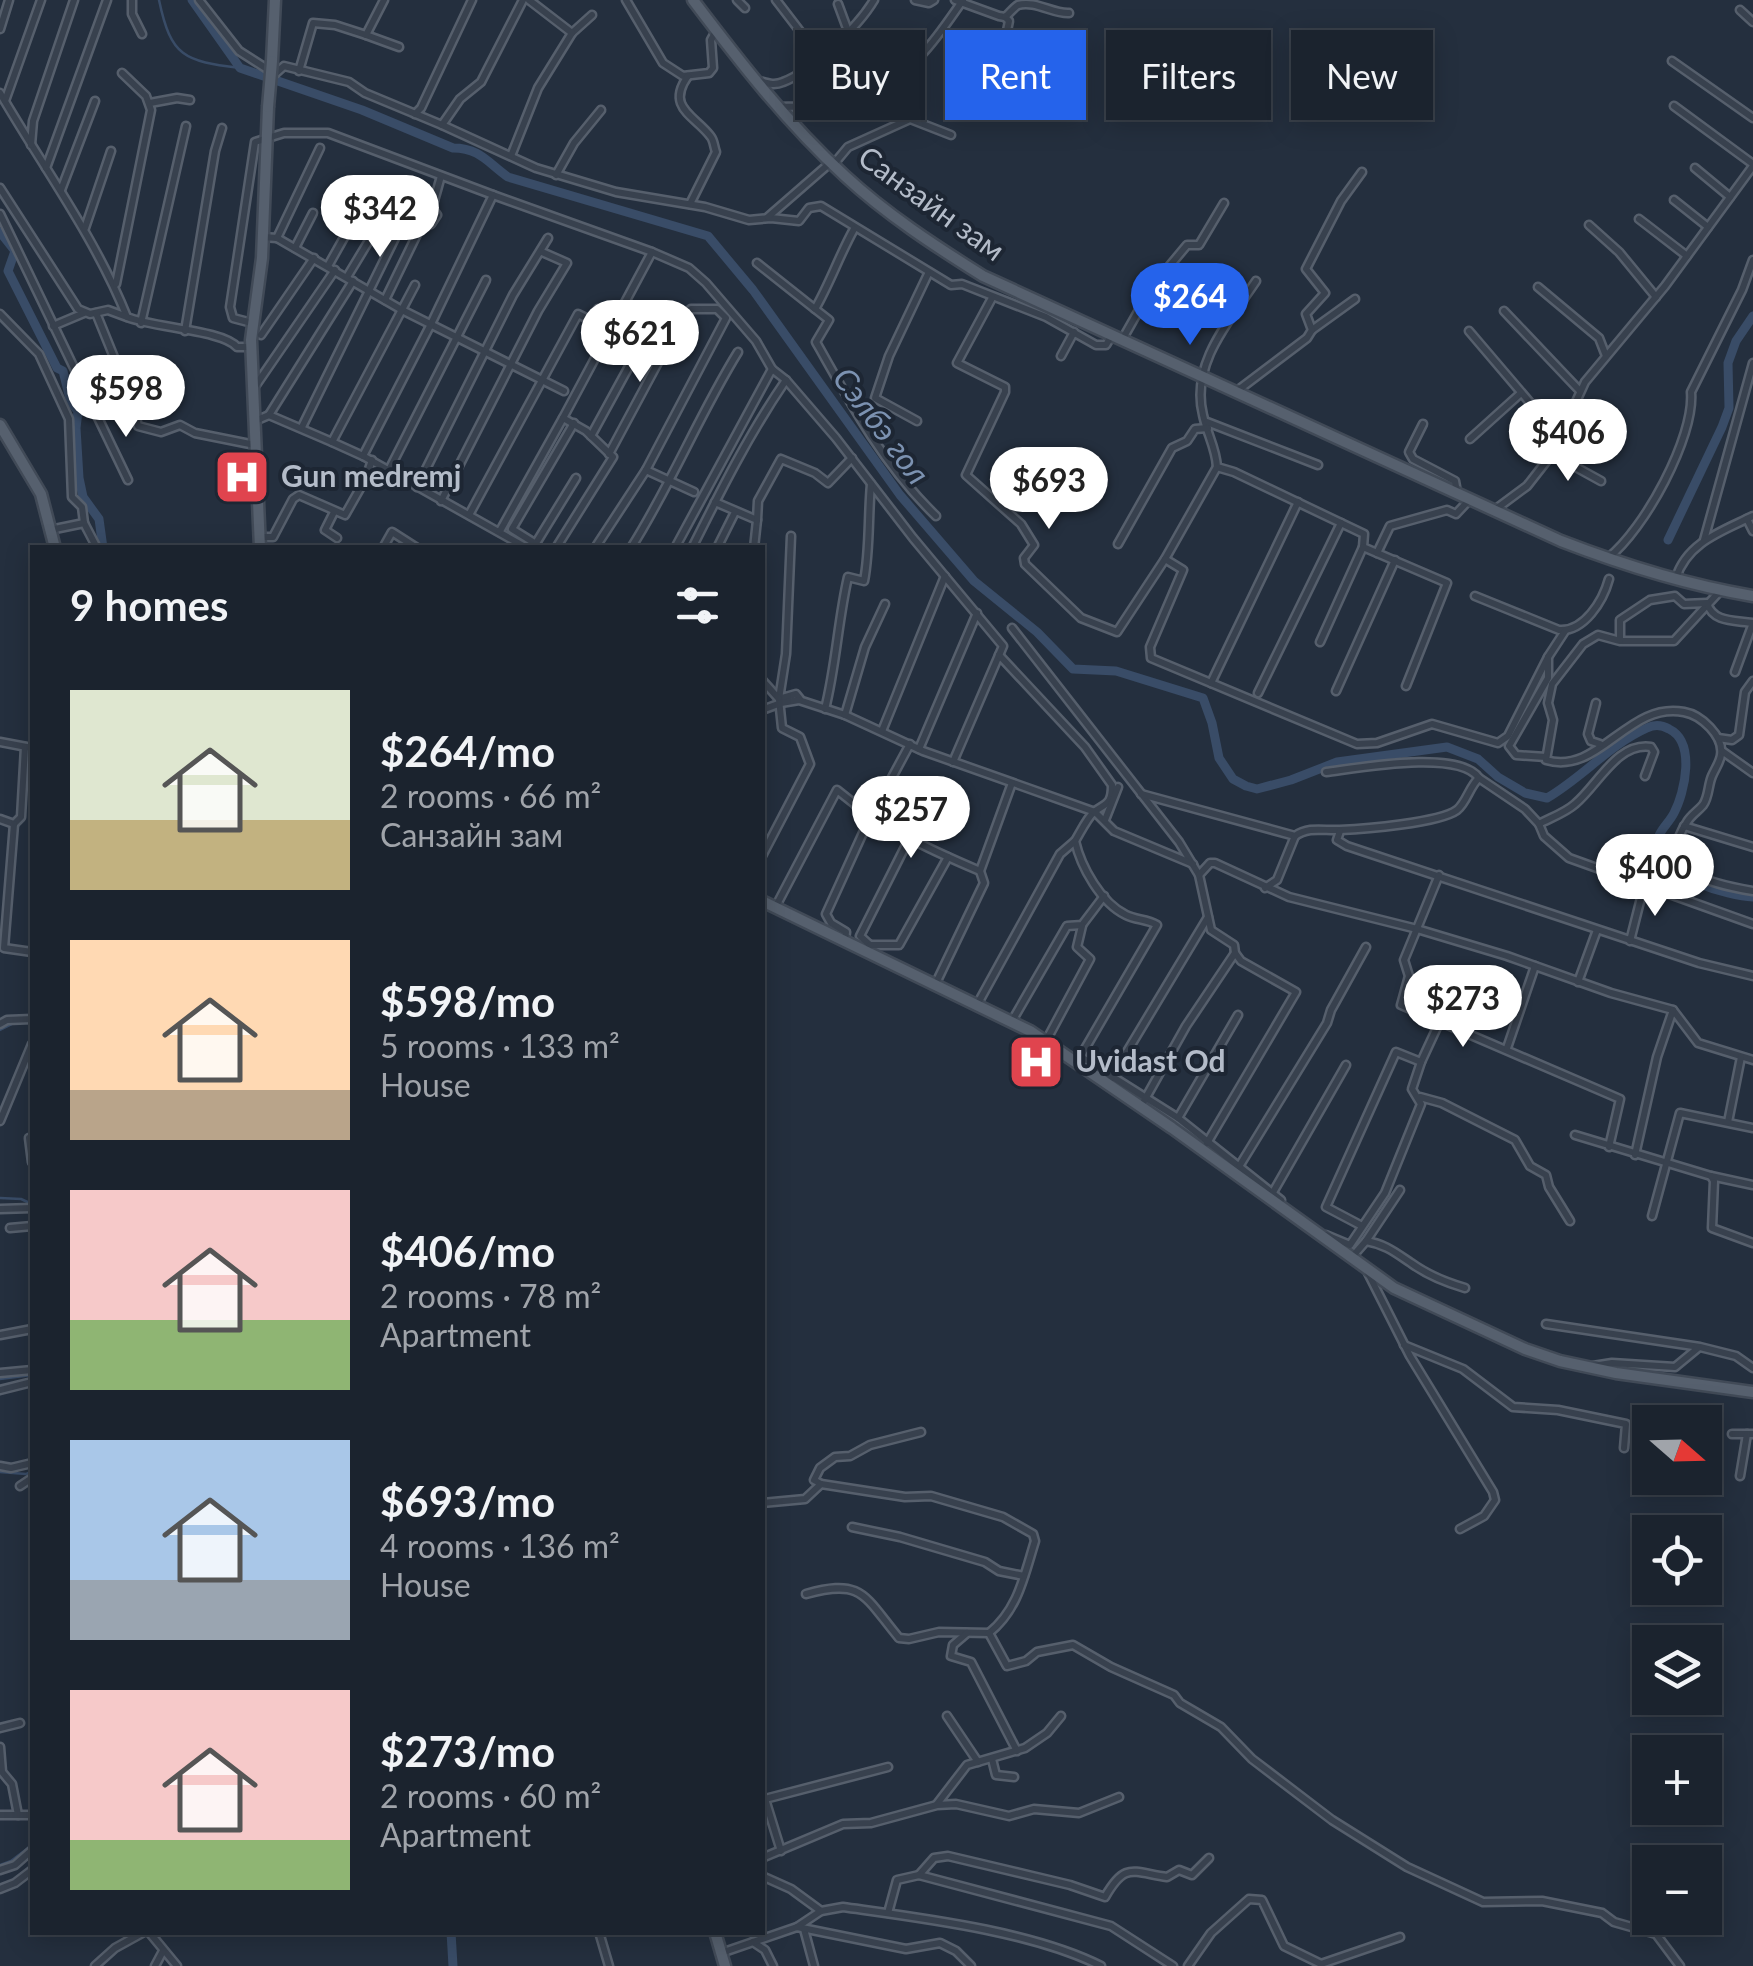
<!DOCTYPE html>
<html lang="en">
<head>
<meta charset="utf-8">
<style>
	:root { --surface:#1b232e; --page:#282f3a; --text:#f1f3f6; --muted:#a0a4aa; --line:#39404a; --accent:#2563eb }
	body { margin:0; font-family:Lato,sans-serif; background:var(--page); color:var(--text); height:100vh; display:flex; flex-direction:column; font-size:38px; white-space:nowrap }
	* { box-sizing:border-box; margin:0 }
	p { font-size:32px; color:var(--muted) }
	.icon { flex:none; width:55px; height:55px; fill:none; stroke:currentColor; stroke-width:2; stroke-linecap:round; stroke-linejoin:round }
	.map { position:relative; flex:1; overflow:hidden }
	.side { position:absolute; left:30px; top:545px; width:735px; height:1390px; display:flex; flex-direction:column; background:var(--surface); border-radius:0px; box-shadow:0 5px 25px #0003,0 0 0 2px var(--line) }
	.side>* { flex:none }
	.banner { position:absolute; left:795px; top:30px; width:808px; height:90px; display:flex; gap:20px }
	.needle { width:65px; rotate:110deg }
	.tools { position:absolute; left:1632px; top:1405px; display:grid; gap:20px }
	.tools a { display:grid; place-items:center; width:90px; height:90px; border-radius:0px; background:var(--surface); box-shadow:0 5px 25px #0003,0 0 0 2px var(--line); font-size:50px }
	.price { position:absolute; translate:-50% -85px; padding:0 22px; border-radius:35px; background:#fff; color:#222; font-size:32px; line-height:65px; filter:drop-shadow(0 2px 5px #0008) }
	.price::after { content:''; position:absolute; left:50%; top:60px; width:30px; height:22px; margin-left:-15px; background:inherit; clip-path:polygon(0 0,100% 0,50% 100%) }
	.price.selected { background:var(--accent); color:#fff }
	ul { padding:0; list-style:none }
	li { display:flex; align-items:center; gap:30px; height:250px; padding:0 40px }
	li span { display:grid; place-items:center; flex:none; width:280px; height:200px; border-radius:0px; color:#555 }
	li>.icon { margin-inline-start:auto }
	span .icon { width:120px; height:120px; fill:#fffc; stroke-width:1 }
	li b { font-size:42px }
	h2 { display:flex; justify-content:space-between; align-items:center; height:120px; padding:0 40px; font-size:42px }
	.pill { padding:0 35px; border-radius:0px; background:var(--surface); box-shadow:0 5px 25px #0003,0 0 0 2px var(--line); font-size:35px; line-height:90px }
	.pill.selected { background:var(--accent); color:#fff }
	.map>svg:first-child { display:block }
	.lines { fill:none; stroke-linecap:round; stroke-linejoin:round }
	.stream { stroke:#394c67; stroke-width:2.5 }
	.river { stroke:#394c67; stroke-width:9 }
	.minor-casing { stroke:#565f6c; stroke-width:11 }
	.major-casing { stroke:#414a57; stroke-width:15 }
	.minor { stroke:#38414e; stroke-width:6 }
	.major { stroke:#56606e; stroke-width:10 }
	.major-bridge-casing { stroke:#414a57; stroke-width:15; stroke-linecap:butt }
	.major-bridge { stroke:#56606e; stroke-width:10 }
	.labels { text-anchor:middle; stroke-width:8; stroke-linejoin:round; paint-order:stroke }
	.street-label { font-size:30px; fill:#b4bcc9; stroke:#1d2633 }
	.poi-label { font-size:30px; font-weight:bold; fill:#b4bcc9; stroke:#1d2633; text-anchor:start }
	.water-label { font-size:32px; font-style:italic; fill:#7c92b1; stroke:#1d2633 }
</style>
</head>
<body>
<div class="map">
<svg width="1753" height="1966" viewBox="0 0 1753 1966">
	<rect width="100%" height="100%" fill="#242f3e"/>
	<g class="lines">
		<g class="stream">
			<path d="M159 0C171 57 184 61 240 68"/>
			<path d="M0 1030 16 1022"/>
			<path d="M0 1198 21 1199 32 1204"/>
			<path d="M0 1379 32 1375"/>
			<path d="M0 1472 26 1474 32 1471"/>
			<path d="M0 1865 11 1861 32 1845"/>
		</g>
		<g class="river">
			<path d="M192 0 240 68 362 110 453 148C480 148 488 163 508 177L708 236 753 290 900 495 974 581 1037 632 1073 669 1116 671 1203 698 1212 723 1219 758 1233 779 1246 786 1257 789 1291 780 1337 762 1447 747 1478 759 1498 777 1525 793 1547 798C1583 777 1609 745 1647 728 1655 724 1662 725 1669 729 1696 742 1685 792 1674 813 1668 825 1656 832 1657 847 1658 876 1729 896 1753 897"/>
			<path d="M0 232 15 251 8 271 57 368 63 371 71 403 78 411 76 428 79 478 83 497 99 519 103 548"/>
			<path d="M1668 540 1722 427 1729 408 1728 363 1736 341 1753 316"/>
			<path d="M451 1932 453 1966"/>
		</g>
		<g class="minor-casing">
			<g id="minor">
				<path d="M132 0V14L142 34"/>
				<path d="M199 0 239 51 275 74 284 66 349 82 365 93 442 125 460 99 481 82 523 0"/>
				<path d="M626 0 663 63 683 76 709 73 713 68 711 40 716 31"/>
				<path d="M737 0 745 8"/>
				<path d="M776 0 819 56"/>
				<path d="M915 0 929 3 934 0"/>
				<path d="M955 0 999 16 1005 17C1010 13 1013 8 1018 5 1035 0 1053 14 1069 13"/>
				<path d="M838 4 848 31"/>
				<path d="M1740 10 1753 22"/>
				<path d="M0 29 9 0"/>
				<path d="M572 33 592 15"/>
				<path d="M366 35 399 47"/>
				<path d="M1003 50 1009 21 1005 17"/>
				<path d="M1672 61 1753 118"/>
				<path d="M299 71 313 23 335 25 366 35 384 0"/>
				<path d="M688 76C665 108 696 116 711 137 714 141 714 147 716 152L690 204"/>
				<path d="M759 81C767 83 774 86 783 82 812 71 858 27 874 0"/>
				<path d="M0 93C43 167 95 237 127 317 154 328 223 330 237 347H250"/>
				<path d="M5 101 41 0"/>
				<path d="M150 103 177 98 190 100"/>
				<path d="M1674 106 1753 164"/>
				<path d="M779 107C789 106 803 108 813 105 835 98 850 78 874 87 918 69 937 37 963 0"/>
				<path d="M415 114 421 108 472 0"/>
				<path d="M442 125 536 168 616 192 705 207 749 220 771 218 799 221 809 208 821 206 951 285 962 284 1046 317 1096 345H1106L1112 335"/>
				<path d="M31 145 33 121 74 0"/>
				<path d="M511 156 538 88 572 33 529 0"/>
				<path d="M833 165 848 147 910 119 951 135"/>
				<path d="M46 168 107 0"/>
				<path d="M1695 168 1730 197"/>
				<path d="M556 175 574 143 601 110"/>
				<path d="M0 188 78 309 90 314 108 310 127 317"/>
				<path d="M61 190 95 101"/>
				<path d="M493 195 652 252 689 268 706 283 756 341 772 369 786 380 836 438 913 538 1003 646 953 762"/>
				<path d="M1674 200 1708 227"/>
				<path d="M0 214 128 480"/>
				<path d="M768 217 830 163"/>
				<path d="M1639 219 1687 256"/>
				<path d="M1589 225 1619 252 1656 297"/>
				<path d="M85 228 111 151"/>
				<path d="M263 237 277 238 402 310 564 391"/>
				<path d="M277 238 320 148"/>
				<path d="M295 248 313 213"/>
				<path d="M757 263 815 309C830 283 839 256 854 229"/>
				<path d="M328 266 364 202"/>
				<path d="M347 277 379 224"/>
				<path d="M1256 281C1230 320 1190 364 1203 415 1207 434 1216 448 1217 467L1234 472 1364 534 1363 547 1447 583 1406 686"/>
				<path d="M116 284 151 110 146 96 122 73"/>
				<path d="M1538 287 1599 338 1606 356"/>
				<path d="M992 298 957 363 1005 387V392L966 475 1021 524 1034 545 1024 558 1025 564 1081 618 1117 632 1165 559 1217 467"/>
				<path d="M385 300 421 226 431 224 437 215 432 208 441 176"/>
				<path d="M815 309 829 320 816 342C850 403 885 467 936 516"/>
				<path d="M1504 311 1580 391"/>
				<path d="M96 313 131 399 138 426 161 432 180 425 195 433 255 445"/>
				<path d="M0 314 39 354 69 419 72 497 82 507 84 523"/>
				<path d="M141 323 186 126"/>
				<path d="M252 323 233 318 230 307 255 142 284 133H328L493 195 431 324 363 456 527 548"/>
				<path d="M53 326 84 313"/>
				<path d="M1312 330 1355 299"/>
				<path d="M185 331 215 151 222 128"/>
				<path d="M1469 331 1561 439"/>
				<path d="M261 335 314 258"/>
				<path d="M1122 340 1152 287 1187 245H1199L1224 203"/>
				<path d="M1061 356 1074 332"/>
				<path d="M254 388 335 270"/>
				<path d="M1237 391 1307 338 1312 330 1306 314 1325 293 1306 269 1341 201 1362 172"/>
				<path d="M1575 410 1612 430"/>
				<path d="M269 415 353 281"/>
				<path d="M255 421 269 415 332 442 415 285"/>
				<path d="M917 421 875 398 889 356 928 274"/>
				<path d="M1207 422 1318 465"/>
				<path d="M1423 424 1409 452 1413 459 1455 481 1457 492"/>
				<path d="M302 427 395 238"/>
				<path d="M591 436 656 317"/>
				<path d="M1470 439 1521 393"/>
				<path d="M332 442 363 456"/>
				<path d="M609 454 683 316"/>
				<path d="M1552 454 1601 481"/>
				<path d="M389 470 486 280"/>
				<path d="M646 470 694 492"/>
				<path d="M417 487 513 295 548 238"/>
				<path d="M441 501 538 311 567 263 542 252"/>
				<path d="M715 502 757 520 754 548"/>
				<path d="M1496 509 1527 486 1552 454 1585 382 1665 286 1753 166"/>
				<path d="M334 512 325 530 337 538"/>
				<path d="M469 515 578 314 590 320 598 309"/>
				<path d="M1747 519 1753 531"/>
				<path d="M757 520 758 501 781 459 815 473 828 483 852 458"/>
				<path d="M50 530 84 523 97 548"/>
				<path d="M500 531 563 418"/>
				<path d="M791 536 786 654 779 699 796 694 800 699"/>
				<path d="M259 537H273L293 499 299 495 345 515 366 478 372 460"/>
				<path d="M1704 540 1753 363"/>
				<path d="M536 544 512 529 574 423"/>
				<path d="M1118 544 1172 448 1187 441 1195 429 1208 428"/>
				<path d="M383 548 392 532 417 548"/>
				<path d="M533 548 576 478"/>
				<path d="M556 548 613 457 586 431 563 418 652 252"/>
				<path d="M595 548 646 470 726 318 717 309H691L683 316H631"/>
				<path d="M631 548C671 485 699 415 738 352"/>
				<path d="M675 548 772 369"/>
				<path d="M692 548C721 490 749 434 786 380"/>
				<path d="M717 548 735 512"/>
				<path d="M1377 553 1390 526 1447 510 1456 514 1470 499"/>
				<path d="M1608 558C1644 530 1695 437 1691 392L1742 290 1753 260"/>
				<path d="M1165 559 1183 570 1150 647 1151 658 1357 744 1377 743 1432 724 1498 743 1508 736 1548 657"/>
				<path d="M1676 578C1687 542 1723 531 1753 516"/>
				<path d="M1720 591 1674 641H1620L1598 635 1583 644 1552 684 1548 703 1553 720 1546 760C1599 776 1628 701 1684 712 1701 715 1724 736 1721 755 1720 762 1715 769 1712 776 1708 785 1709 797 1703 805 1698 811 1691 815 1687 822 1652 873 1717 885 1753 891"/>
				<path d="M1475 596 1559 630C1584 632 1603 601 1609 579"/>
				<path d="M1012 628 1179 842 1199 875 1211 930 1234 945 1235 953 1241 961 1296 992 1207 1143"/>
				<path d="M1620 640V620L1650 600 1675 596 1684 604 1707 603C1713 623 1735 620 1753 623L1735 672"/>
				<path d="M1320 642 1363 547"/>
				<path d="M999 655 1085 747 1112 785C1112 805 1106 803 1094 812 1087 818 1080 833 1075 841 1081 867 1101 903 1126 915 1136 920 1147 919 1157 925L1079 1059"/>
				<path d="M762 680 779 699 782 728 800 737 810 764 762 856"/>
				<path d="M1211 683 1298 502"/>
				<path d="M1336 691 1395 560"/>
				<path d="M1258 693 1341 523"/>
				<path d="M1596 703 1588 734 1591 741 1600 744"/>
				<path d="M825 709C836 666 838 620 848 577L864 581C870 550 868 516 871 484"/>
				<path d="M762 710 781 703 799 700 845 715 923 751 1095 812 1114 831 1193 864"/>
				<path d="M845 715 865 647 885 604"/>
				<path d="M882 731 945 576"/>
				<path d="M1718 738 1732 740 1739 735 1745 692 1753 681"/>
				<path d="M0 742 32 748"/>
				<path d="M919 749 977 613"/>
				<path d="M1722 751 1753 773"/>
				<path d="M1546 757 1516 755 1509 746 1548 678V657L1565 631"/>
				<path d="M1326 772C1358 768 1459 749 1479 778"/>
				<path d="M1141 794 1295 836C1309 826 1324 831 1340 830 1364 829 1439 823 1457 810 1467 802 1469 787 1479 778L1525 809 1539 824 1544 836 1569 858 1753 924"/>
				<path d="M0 819 14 824 21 817 25 747"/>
				<path d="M1105 820 1118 787"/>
				<path d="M14 824 4 948 32 952"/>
				<path d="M1539 824C1550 818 1565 813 1575 804 1598 785 1617 742 1651 747L1654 752 1645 776"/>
				<path d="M1684 826 1753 847"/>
				<path d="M1340 831 1337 840 1347 846 1699 963 1753 976"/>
				<path d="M1199 875 1210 863H1215L1289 897 1417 929 1507 956 1611 993 1673 1010 1698 1043 1753 1060"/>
				<path d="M1439 875 1404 960 1409 976 1401 1005 1620 1099 1609 1147"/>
				<path d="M1265 888 1277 880 1295 836"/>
				<path d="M776 906 837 790C881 827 928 849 980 871L1012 783"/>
				<path d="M845 940 846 932 831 923 826 914 867 824 910 744"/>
				<path d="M1630 941 1644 886"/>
				<path d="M870 945 860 936 909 839"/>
				<path d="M867 951 870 945H899L948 857"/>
				<path d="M1578 982 1597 930"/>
				<path d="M935 985 984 883 980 871"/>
				<path d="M977 1005 1060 854 1075 841"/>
				<path d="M1012 1021 1067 926 1082 925 1104 896"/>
				<path d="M0 1024 7 1020 32 1019"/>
				<path d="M1046 1041 1090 959 1077 947 1082 926"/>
				<path d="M1507 1048 1535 966"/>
				<path d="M1081 1057 1178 1118 1281 1200"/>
				<path d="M1421 1062 1440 1021"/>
				<path d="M1110 1080 1208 917"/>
				<path d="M1420 1097 1442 1103 1515 1140 1530 1166 1546 1175 1549 1187 1570 1221"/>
				<path d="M1144 1101 1186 1026 1235 953"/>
				<path d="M1178 1118 1238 1015"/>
				<path d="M0 1121 32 1044"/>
				<path d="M1728 1122 1741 1057"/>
				<path d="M1575 1135 1711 1176 1714 1181 1712 1228 1753 1243"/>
				<path d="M29 1138 32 1162"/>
				<path d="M1635 1155 1657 1057 1673 1010"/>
				<path d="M1240 1165 1327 1023 1331 1010 1366 947"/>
				<path d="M1711 1176 1753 1185"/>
				<path d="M1272 1194 1346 1065"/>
				<path d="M0 1209 32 1208"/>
				<path d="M1652 1216 1680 1113 1753 1128"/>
				<path d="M10 1228 32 1226"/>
				<path d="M1326 1235 1350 1245 1385 1193 1421 1104 1412 1089 1421 1062 1396 1052 1326 1207 1362 1226"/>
				<path d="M1366 1241 1400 1190"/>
				<path d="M1352 1257 1366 1241C1385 1244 1396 1253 1411 1263 1426 1274 1448 1283 1465 1288"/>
				<path d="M1368 1273 1410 1356 1493 1492 1495 1500 1484 1516 1460 1529"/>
				<path d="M1546 1324 1700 1347 1736 1356 1753 1368"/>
				<path d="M0 1335 32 1329"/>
				<path d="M1404 1345 1463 1369 1513 1407 1558 1410 1626 1424 1624 1448"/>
				<path d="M1593 1366 1612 1363 1675 1367 1698 1348"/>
				<path d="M0 1373 32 1370"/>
				<path d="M0 1390 32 1382"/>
				<path d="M1732 1434H1753"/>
				<path d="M0 1466 11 1468 32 1463"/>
				<path d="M1740 1476 1747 1434"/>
				<path d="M821 1484 814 1480 820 1468 835 1457 850 1456 870 1445 921 1432"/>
				<path d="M20 1486 32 1478"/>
				<path d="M762 1503 805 1499 821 1484 905 1497 931 1496 1003 1517 1033 1534 1035 1541C1024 1576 1018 1610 989 1633"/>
				<path d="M852 1527 900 1537 985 1562 999 1571 1024 1576"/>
				<path d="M806 1594C863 1578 864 1596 899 1638L909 1639 939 1632 989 1633"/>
				<path d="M967 1633 953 1645 951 1656 971 1662 1017 1751"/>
				<path d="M989 1633 1007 1666 1026 1661 1037 1652 1073 1645 1111 1667 1174 1695 1180 1703 1221 1727 1252 1759 1332 1820 1407 1867 1483 1902 1542 1901 1602 1913 1614 1922 1656 1934 1680 1966"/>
				<path d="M947 1716 978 1762"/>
				<path d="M0 1728 20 1723"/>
				<path d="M0 1747 2 1772 12 1784 18 1815"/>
				<path d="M992 1759 996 1775 1014 1777"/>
				<path d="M937 1804 967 1765 1025 1748 1047 1733 1061 1716"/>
				<path d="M0 1815H32"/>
				<path d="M781 1851 765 1799 888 1767"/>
				<path d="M762 1858 843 1824 871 1823 937 1805 956 1804 1009 1816 1034 1809 1079 1813 1119 1797"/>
				<path d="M0 1870 15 1865 32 1850"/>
				<path d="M919 1875 934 1858 948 1856 1070 1885 1105 1897C1125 1862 1132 1872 1167 1877L1179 1870 1192 1875 1209 1858"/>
				<path d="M762 1876 791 1889 821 1911"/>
				<path d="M0 1889 15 1883 32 1870"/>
				<path d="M888 1913 897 1880 919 1875 1111 1926 1173 1966"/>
				<path d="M797 1927 821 1911 843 1907C921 1918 1031 1931 1101 1966"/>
				<path d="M804 1929 814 1966"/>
				<path d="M149 1932 177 1966"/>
				<path d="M599 1932 609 1966"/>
				<path d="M753 1942 765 1950 773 1966"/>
				<path d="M721 1953 797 1927 906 1949 940 1943 956 1951 971 1966"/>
				<path d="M95 1966 115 1948 144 1932"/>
				<path d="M155 1966 163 1951"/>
				<path d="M1188 1966 1211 1933 1249 1899 1262 1900 1284 1946 1321 1964 1400 1937"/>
			</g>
		</g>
		<g class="major-casing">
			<g id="major">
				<path d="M693 0C740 62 787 123 845 176 886 214 935 246 983 276L1561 541C1623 565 1687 585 1753 596"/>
				<path d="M272 61 275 0"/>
				<path d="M0 425 41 494 55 548"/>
				<path d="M260 548 251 340 262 258 268 107"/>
				<path d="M762 901 1030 1031 1172 1128 1394 1288 1525 1349 1560 1361 1616 1373 1753 1392"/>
				<path d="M715 1932 725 1966"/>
			</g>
		</g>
		<use href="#minor" class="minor"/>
		<use href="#major" class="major"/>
		<g class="major-bridge-casing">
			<path id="major-bridge" d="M268 107 272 61"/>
		</g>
		<use href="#major-bridge" class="major-bridge"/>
	</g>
	<defs>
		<g id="hospital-square" transform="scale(2.875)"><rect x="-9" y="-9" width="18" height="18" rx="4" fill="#e0444e" stroke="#1d2633"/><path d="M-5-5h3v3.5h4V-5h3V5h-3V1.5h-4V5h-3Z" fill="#fff"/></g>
	</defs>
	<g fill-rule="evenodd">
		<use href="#hospital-square" x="242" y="477"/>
		<use href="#hospital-square" x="1036" y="1062"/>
	</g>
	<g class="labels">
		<g class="street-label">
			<text transform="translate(931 204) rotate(36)" y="10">Санзайн зам</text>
		</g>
		<g class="poi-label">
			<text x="281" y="487">Gun medremj</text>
			<text x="1075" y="1072">Uvidast Od</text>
		</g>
		<g class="water-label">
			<text transform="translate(881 426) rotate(53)" y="11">Сэлбэ гол</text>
		</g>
	</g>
</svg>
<div class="tools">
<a><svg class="needle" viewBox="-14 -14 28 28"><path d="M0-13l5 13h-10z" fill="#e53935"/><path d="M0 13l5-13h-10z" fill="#a0a4aa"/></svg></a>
<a><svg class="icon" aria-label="locate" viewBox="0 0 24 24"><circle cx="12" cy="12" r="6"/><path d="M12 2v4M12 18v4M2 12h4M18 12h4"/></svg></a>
<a><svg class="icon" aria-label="layers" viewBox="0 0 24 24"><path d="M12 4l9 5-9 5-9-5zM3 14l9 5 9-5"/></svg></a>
<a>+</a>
<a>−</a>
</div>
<b class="price" style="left:380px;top:260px">$342</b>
<b class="price selected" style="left:1190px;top:348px">$264</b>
<b class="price" style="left:640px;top:385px">$621</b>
<b class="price" style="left:126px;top:440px">$598</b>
<b class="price" style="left:1568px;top:484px">$406</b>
<b class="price" style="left:1049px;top:532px">$693</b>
<b class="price" style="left:911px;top:861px">$257</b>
<b class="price" style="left:1655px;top:919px">$400</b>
<b class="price" style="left:1463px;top:1050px">$273</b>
<div class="banner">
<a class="pill">Buy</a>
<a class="pill selected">Rent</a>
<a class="pill">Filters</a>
<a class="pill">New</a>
</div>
<section class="side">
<h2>9 homes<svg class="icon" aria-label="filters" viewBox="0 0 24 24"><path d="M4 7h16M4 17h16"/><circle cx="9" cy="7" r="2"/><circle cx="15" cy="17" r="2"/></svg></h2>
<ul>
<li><span style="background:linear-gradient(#dfe7d0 65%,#c2b280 0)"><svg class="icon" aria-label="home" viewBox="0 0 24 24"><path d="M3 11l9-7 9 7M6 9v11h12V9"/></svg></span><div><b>$264/mo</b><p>2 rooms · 66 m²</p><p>Санзайн зам</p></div></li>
<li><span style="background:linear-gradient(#ffd9b3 75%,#b9a48a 0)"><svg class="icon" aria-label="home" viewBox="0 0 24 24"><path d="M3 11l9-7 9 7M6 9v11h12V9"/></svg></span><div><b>$598/mo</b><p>5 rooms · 133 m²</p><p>House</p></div></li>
<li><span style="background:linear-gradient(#f6c9c9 65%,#8fb573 0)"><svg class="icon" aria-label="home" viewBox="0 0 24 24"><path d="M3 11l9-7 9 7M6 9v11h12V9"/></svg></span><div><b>$406/mo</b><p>2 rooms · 78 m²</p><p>Apartment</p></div></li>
<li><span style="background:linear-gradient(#a9c7e8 70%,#9aa5b1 0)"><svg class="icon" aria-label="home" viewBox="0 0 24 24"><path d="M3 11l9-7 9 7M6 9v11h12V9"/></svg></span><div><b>$693/mo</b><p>4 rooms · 136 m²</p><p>House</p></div></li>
<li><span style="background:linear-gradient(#f6c9c9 75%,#8fb573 0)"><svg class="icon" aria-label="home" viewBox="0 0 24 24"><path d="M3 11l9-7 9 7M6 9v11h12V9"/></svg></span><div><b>$273/mo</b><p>2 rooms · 60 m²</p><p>Apartment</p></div></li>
</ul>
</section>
</div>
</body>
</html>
